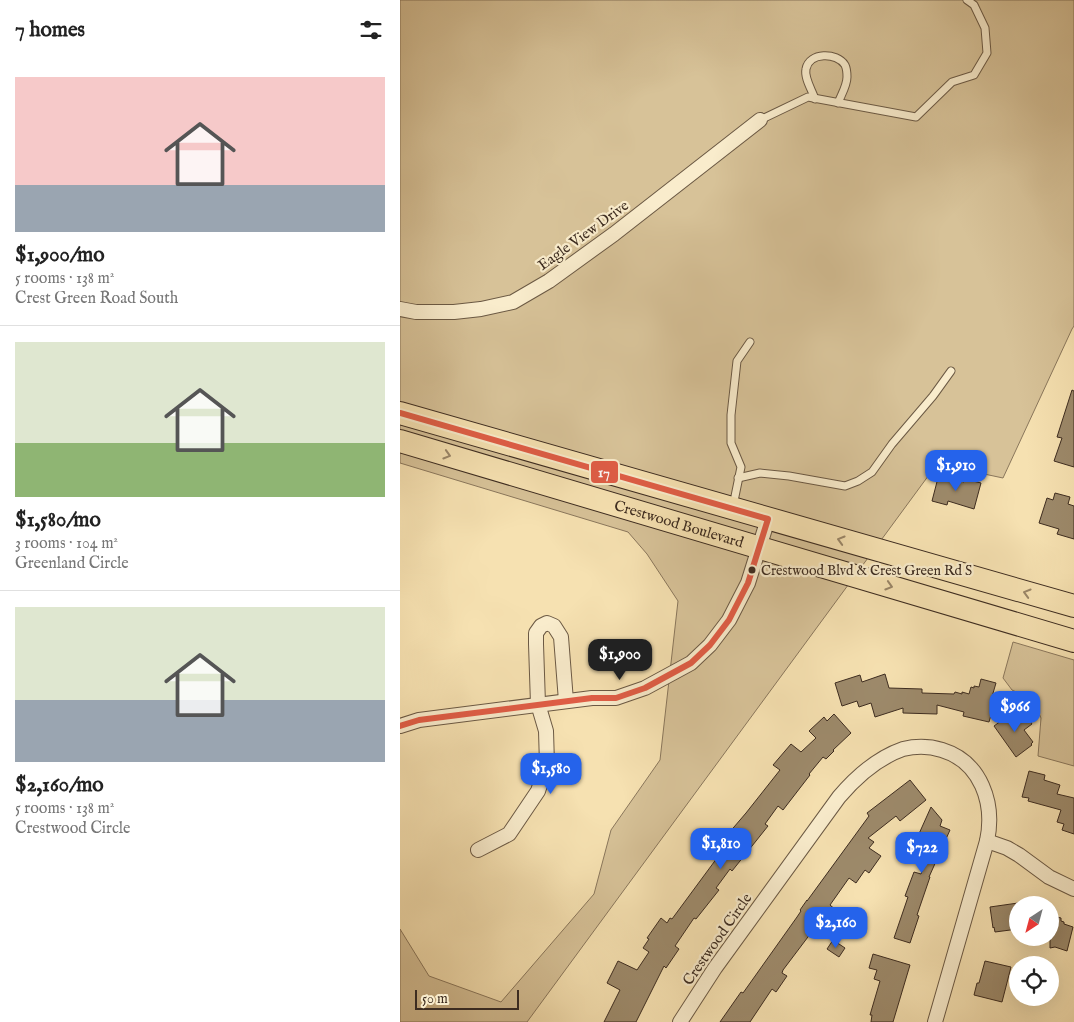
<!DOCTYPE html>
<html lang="en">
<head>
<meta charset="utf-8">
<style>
	:root { --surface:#fff; --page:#f6f6f6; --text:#222; --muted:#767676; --line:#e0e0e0; --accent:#2563eb }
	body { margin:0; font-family:"IM FELL English",serif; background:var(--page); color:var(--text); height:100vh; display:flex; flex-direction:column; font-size:19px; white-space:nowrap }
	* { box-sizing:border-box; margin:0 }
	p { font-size:16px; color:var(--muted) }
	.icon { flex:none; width:28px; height:28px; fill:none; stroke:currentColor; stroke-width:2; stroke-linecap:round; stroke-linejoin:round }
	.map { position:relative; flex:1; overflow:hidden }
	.details { display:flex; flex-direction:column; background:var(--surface); width:400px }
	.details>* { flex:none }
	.needle { width:32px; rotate:216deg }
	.fabs { position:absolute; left:609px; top:896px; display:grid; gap:10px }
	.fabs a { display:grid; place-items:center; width:50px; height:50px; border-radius:50%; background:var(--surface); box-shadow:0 5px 20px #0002; font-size:25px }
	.scale { position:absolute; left:15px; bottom:12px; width:104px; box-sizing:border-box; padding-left:5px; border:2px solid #3d2c20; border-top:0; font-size:14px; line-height:18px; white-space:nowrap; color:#3d2c20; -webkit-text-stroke:4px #f9eccc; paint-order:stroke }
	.price { position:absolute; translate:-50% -42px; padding:0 11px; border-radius:10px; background:var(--accent); color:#fff; font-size:16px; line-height:32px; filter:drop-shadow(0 1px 2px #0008) }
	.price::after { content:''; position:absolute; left:50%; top:30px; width:15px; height:11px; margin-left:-8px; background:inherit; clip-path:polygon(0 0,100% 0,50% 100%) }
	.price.selected { background:#222; color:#fff }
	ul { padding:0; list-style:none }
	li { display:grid; align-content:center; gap:10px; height:265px; padding:0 15px }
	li+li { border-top:1px solid var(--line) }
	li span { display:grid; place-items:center; height:155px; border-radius:0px; color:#555 }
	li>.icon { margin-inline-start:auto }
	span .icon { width:90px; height:90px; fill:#fffc; stroke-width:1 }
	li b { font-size:21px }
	h2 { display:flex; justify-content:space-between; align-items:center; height:60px; padding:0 15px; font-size:21px }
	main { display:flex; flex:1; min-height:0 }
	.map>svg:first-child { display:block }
	.green { fill:#d7c298; stroke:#8a775c }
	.building { fill:#9d8a6b; stroke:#3d2c20 }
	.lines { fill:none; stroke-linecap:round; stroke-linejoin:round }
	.lane-casing { stroke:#6b5944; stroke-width:9 }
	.street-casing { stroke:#6b5944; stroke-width:16 }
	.primary-casing { stroke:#3d2c20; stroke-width:24 }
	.lane { stroke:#f9eccc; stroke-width:7 }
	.street { stroke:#f9eccc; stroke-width:14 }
	.primary { stroke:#f6e1b1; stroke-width:22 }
	.bus-1-casing { stroke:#f9eccc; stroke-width:10 }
	.bus-1 { stroke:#e15d46; stroke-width:6 }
	.oneway { stroke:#9a8668 }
	.bus-dot { fill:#3d2c20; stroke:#f9eccc; stroke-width:2 }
	.labels { text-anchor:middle; stroke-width:4.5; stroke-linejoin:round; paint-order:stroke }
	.bus-label { font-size:14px; fill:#3d2c20; stroke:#f9eccc; text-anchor:start }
	.street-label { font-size:15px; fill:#3d2c20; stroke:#f9eccc }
	.line-badge { stroke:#f9eccc; stroke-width:2 }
	.badge-label { font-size:14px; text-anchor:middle; font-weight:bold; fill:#fff }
</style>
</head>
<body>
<main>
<section class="details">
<h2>7 homes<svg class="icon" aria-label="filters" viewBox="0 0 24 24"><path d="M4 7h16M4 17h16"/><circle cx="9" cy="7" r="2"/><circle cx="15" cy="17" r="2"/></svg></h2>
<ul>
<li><span style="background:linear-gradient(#f6c9c9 70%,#9aa5b1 0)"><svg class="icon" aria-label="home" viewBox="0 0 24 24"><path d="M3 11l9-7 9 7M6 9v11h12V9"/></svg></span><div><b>$1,900/mo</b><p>5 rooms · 138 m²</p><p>Crest Green Road South</p></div></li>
<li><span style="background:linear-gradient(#dfe7d0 65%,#8fb573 0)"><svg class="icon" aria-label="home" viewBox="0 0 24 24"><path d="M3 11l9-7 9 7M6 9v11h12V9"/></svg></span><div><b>$1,580/mo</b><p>3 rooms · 104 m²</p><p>Greenland Circle</p></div></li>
<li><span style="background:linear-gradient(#dfe7d0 60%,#9aa5b1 0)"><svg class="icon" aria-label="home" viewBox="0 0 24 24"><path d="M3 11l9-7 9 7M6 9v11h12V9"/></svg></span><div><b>$2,160/mo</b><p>5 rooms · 138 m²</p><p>Crestwood Circle</p></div></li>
</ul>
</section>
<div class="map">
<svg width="674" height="1022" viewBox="0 0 674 1022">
	<rect width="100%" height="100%" fill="#f6e1b1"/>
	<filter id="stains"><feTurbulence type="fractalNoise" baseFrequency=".004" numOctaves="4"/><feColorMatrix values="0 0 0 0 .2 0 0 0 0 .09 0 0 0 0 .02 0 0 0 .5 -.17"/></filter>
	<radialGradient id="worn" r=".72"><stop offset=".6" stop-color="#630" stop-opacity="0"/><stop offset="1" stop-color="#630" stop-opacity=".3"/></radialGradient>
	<g class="green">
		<path d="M0 0H674V326L672 329 603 478 537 464 127 1022H0V929L29 976 101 1002 194 894 211 830 260 760 278 601 247 554 228 532 0 463Z"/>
		<path d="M613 642 674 660V766L638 756 641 718 633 700 612 690 603 678Z"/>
	</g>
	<g class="building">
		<path d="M672 390 674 391V467L654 461 662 438 657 437Z"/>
		<path d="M539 474 564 482 565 479 581 483 574 509 548 501 547 505 532 501Z"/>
		<path d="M655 493 670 497 668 504 674 506V539L657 534 659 529 639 523 647 498 653 500Z"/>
		<path d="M485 674 489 688 522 689V693L554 694 555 692 562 694V692L569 694 571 687 574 688V686L579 687 581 679 596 683 591 700 595 701 589 722 563 716 564 712 537 705V714L503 713V708L475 717 471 703 459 707 457 701 442 706 435 683 460 675 462 682Z"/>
		<path d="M612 713 617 720 625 714 632 724 624 730 633 742 631 744 632 745 616 757 594 726Z"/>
		<path d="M434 714 451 733 433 750 434 751 426 759 423 757 409 774 410 775 383 810 378 806 365 824 368 826 332 871 330 869 316 888 319 890 296 919 294 918 275 946 279 949 266 968 264 966 236 1022H204L220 990 207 983 218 961 237 970 249 952 243 948 249 939 247 938 261 918 267 923 270 918 272 919 317 858H316L321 851 316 848 346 813 380 770 373 765 391 744 401 752 416 738 409 731 424 717 427 721Z"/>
		<path d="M629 771 645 775 644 780 660 785 657 794 674 798V834L662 830 664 824 657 822 661 810 628 801 629 798 622 797Z"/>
		<path d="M510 780 526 800 500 821 496 816 468 838 474 842 469 848 481 856 469 873 465 870 456 883 449 878 430 905 437 911 433 917 435 919 423 936 414 929 383 970 382 973 387 976 376 992 372 989 350 1022H320L341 992 343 993 397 917 401 911 400 910 407 900V901L469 816 467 813Z"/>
		<path d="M531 807 542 820 540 826 550 830 529 877H530L517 915 519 916 510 943 494 938 508 897 505 896 514 872 521 874 528 853 519 849 523 838 518 836Z"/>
		<path d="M618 903V929L595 932 594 927 593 928 590 907Z"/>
		<path d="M650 915 661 918V921L664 922V924L673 927 667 951 655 947 650 948Z"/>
		<path d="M433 940 445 948 439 957 427 949Z"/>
		<path d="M473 954 510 965 493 1022H471L472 1015H470L480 981 474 979 477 970 469 968Z"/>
		<path d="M585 961 611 967 602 1002 574 995 577 983H579Z"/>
	</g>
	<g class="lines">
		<g class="lane-casing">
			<g id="lane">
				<path d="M415 99C412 90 404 78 406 69 409 52 437 52 445 65 446 67 447 74 447 77 447 86 441 95 438 103"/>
				<path d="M360 120 408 97 516 117 552 82 574 75 587 53 585 28 574 5 567 0"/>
				<path d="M338 478 360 473 389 476 445 486 458 481 472 472 492 444 533 396 551 371"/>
				<path d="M333 506 341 467 331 443V415L337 361 350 342"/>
			</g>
		</g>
		<g class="street-casing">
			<g id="street">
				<path d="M0 309 16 312H54L81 309 113 302 149 281 214 234 360 120"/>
				<path d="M0 726 19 720 192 698H216L245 688 291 663 310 645 329 620 348 583 368 519"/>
				<path d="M587 841 607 848 619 855 649 877 674 889"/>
				<path d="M78 850 109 834 138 791 147 764 146 731 138 704 136 644V633L141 626 147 623 154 626 161 637 166 701"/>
				<path d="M280 1022 315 968 439 797C456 777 477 758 503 749 516 746 529 746 542 750 581 762 595 803 587 841L535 1022"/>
			</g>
		</g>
		<g class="primary-casing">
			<g id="primary">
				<path d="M0 413 674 606"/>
				<path id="s1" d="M0 441 674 641"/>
			</g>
		</g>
		<use href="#lane" class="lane"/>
		<use href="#street" class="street"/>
		<use href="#primary" class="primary"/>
		<g class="bus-1-casing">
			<path id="bus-1" d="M0 413 368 519 348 583 329 620 310 645 291 663 245 688 216 698H192L19 720 0 726"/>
		</g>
		<use href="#bus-1" class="bus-1"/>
	</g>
	<defs><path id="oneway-chevron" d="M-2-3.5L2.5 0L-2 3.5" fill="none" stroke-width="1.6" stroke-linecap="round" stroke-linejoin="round" transform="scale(1.25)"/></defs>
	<g class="oneway">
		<use href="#oneway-chevron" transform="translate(47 455) rotate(17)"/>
		<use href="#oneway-chevron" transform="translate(441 540) rotate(-164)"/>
		<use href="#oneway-chevron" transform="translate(489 586) rotate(17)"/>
		<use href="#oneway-chevron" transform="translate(627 593) rotate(-164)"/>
	</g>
	<circle class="bus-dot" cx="352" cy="570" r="4.5"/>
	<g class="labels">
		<g class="bus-label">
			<text x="361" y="575">Crestwood Blvd &amp; Crest Green Rd S</text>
		</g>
		<g class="street-label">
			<text transform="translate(183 235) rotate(-36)" y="5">Eagle View Drive</text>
			<text dy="5" stroke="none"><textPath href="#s1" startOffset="291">Crestwood Boulevard</textPath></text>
			<text transform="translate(317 939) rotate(-55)" y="5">Crestwood Circle</text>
		</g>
	</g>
	<rect class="line-badge" x="190" y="460" width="29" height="24" rx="5" fill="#e15d46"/>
	<g class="badge-label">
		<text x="204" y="477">17</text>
	</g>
	<rect width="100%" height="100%" filter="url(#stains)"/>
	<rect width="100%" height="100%" fill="url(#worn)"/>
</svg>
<div class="fabs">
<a><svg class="needle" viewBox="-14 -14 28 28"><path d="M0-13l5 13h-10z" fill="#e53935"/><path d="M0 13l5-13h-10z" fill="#767676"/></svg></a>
<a><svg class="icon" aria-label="locate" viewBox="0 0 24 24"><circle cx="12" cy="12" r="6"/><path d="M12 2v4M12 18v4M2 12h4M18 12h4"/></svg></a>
</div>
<div class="scale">50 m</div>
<b class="price" style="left:556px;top:492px">$1,910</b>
<b class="price selected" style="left:220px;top:681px">$1,900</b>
<b class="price" style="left:615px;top:733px">$966</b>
<b class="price" style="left:151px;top:795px">$1,580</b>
<b class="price" style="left:321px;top:870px">$1,810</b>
<b class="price" style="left:522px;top:874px">$722</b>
<b class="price" style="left:436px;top:949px">$2,160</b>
</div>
</main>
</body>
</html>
